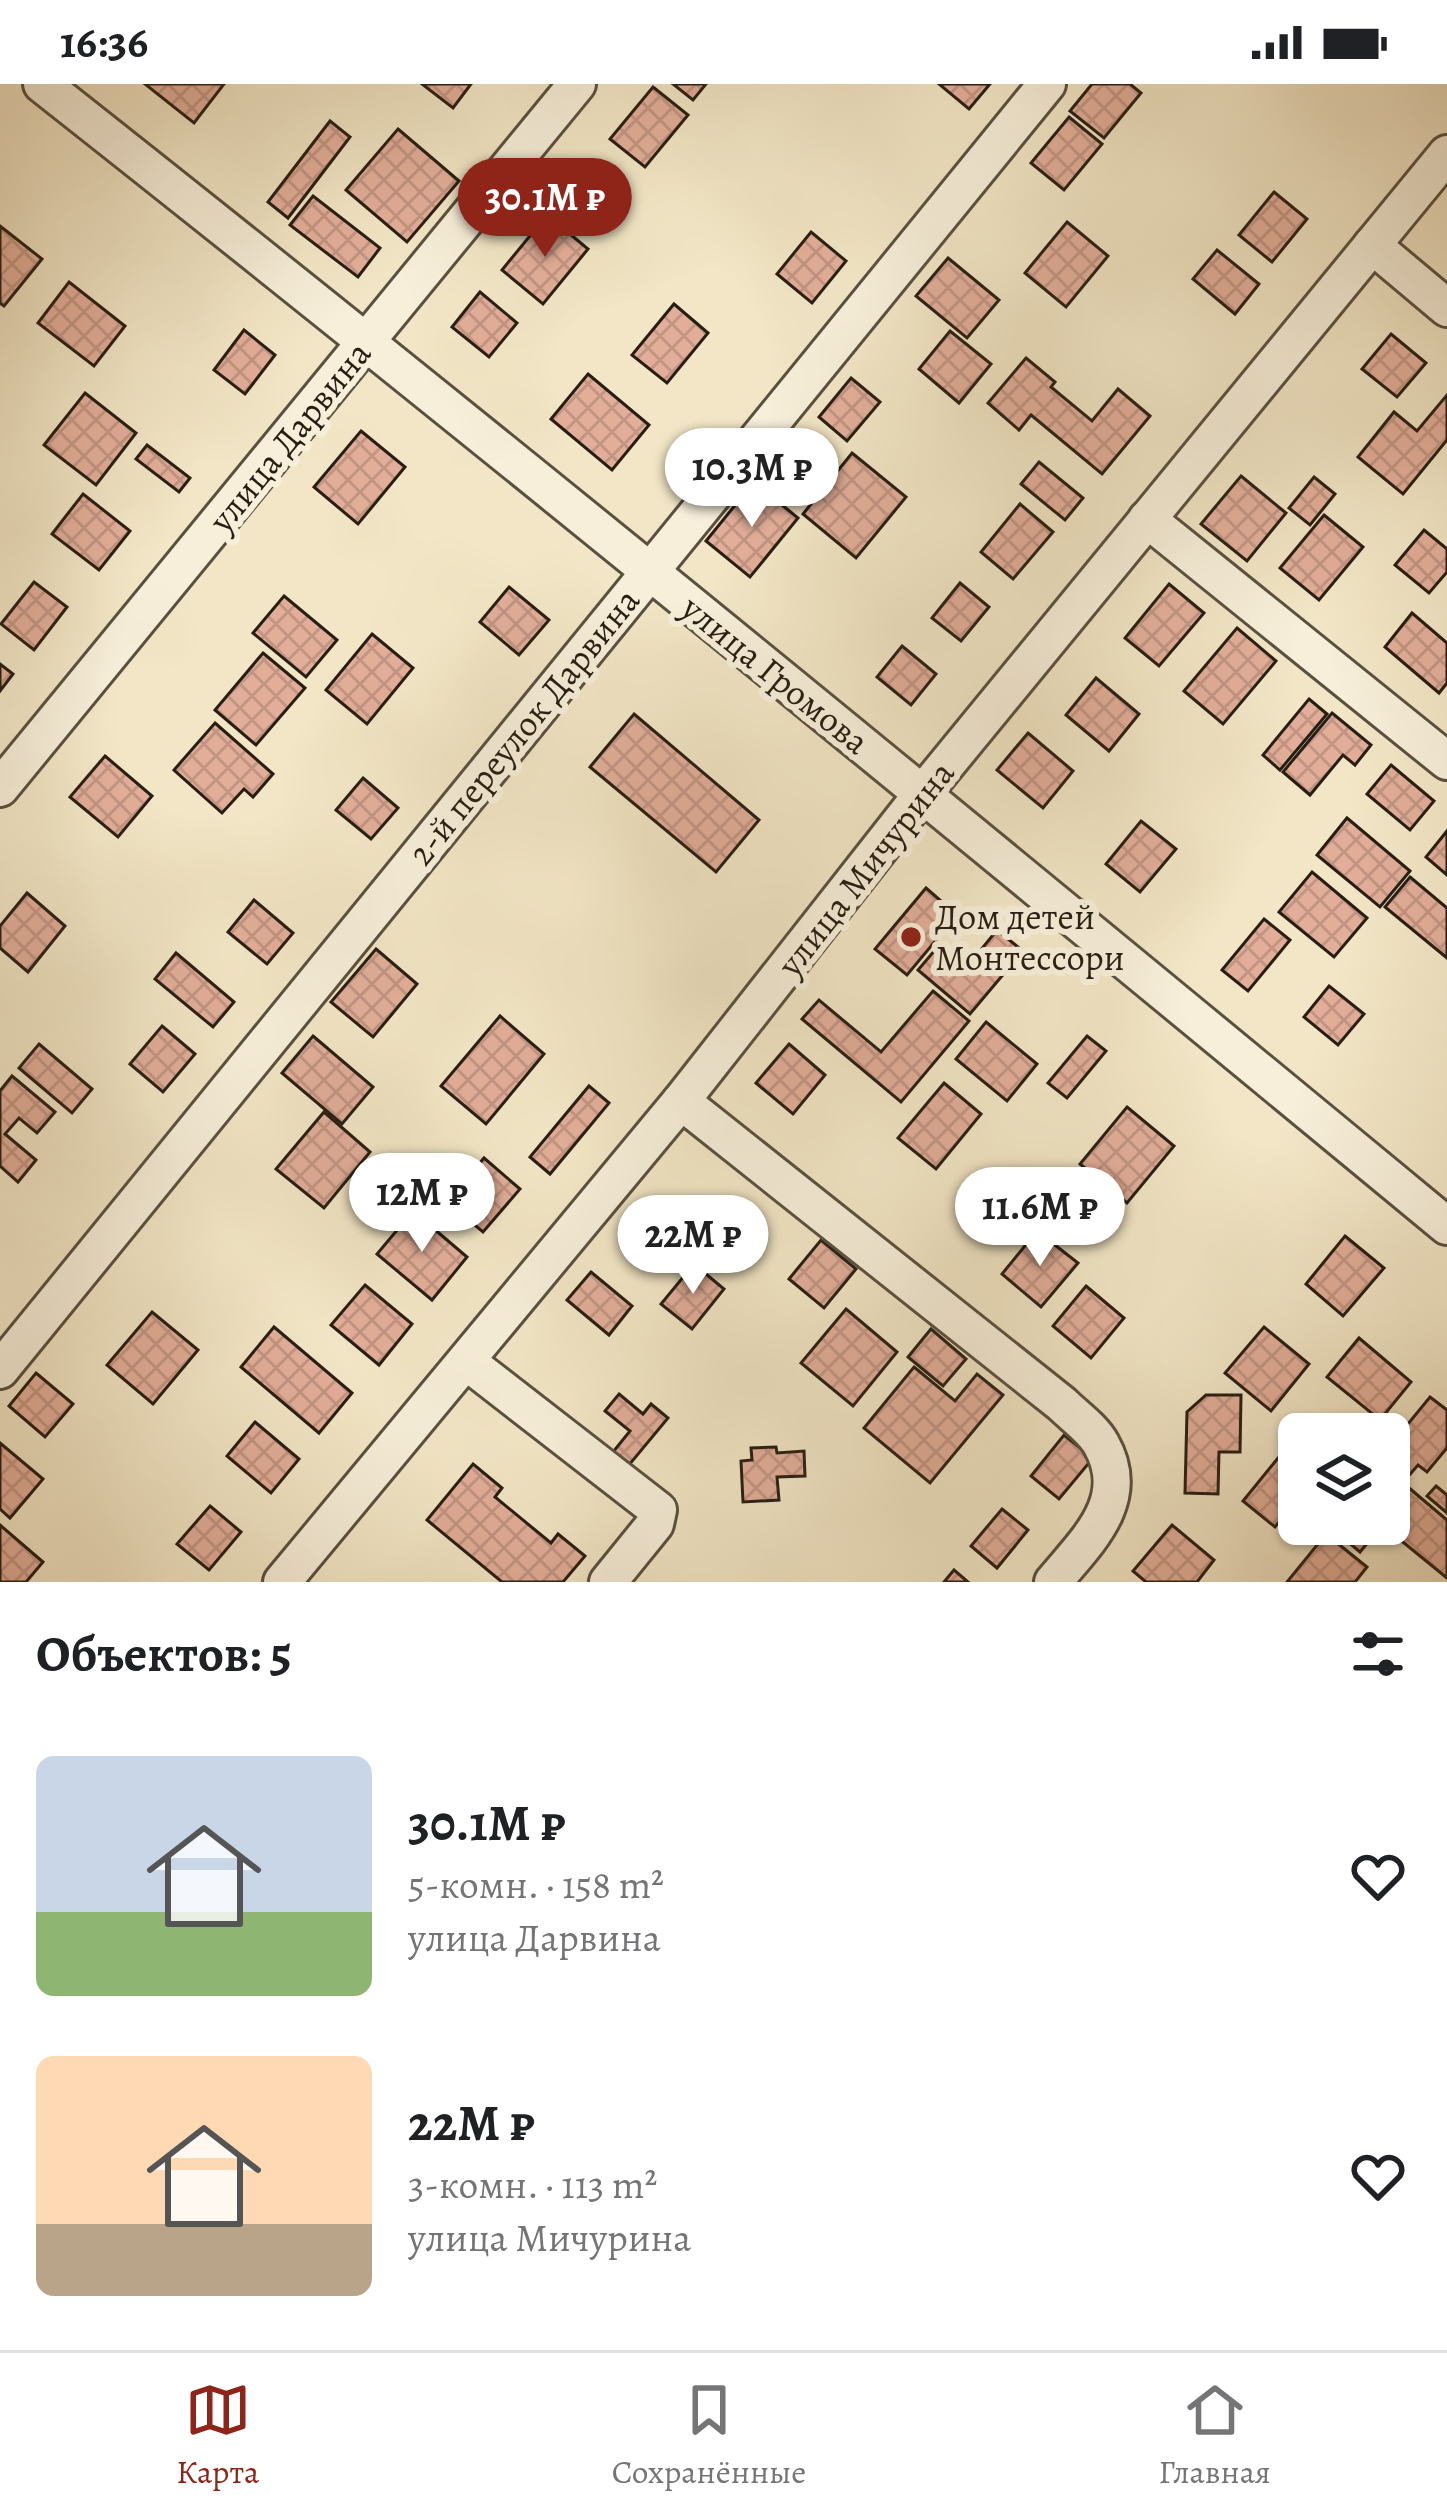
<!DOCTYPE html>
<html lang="ru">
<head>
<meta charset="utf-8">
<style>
	:root { --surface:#fff; --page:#f2f2f2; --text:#202124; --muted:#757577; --line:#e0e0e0; --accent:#8f2418 }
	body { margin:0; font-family:Alegreya,serif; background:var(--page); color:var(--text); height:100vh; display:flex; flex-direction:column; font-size:45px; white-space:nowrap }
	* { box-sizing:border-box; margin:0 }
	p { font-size:39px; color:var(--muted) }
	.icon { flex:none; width:66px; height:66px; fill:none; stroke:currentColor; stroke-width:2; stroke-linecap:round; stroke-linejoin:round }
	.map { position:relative; height:1498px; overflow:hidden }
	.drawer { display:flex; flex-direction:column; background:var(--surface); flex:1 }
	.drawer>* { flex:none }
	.buttons { position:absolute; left:1278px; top:1329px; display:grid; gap:24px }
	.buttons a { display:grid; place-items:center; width:132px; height:132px; border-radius:18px; background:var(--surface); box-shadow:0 3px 9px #0004; font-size:60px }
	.price { position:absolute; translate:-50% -102px; padding:0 27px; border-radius:42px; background:#fff; color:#222; font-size:39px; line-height:78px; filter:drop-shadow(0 3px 6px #0008) }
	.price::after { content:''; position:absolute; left:50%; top:72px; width:36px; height:27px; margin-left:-18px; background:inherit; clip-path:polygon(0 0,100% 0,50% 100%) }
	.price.current { background:var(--accent); color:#fff }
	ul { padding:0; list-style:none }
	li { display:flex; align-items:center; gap:36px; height:300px; padding:0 36px }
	li span { display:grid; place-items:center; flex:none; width:336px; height:240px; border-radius:18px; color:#555 }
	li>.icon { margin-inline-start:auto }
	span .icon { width:144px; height:144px; fill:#fffc; stroke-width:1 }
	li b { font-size:51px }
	h2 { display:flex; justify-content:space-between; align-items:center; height:144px; padding:0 36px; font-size:51px }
	.status { display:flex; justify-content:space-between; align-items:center; height:84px; padding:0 60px; background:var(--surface); direction:ltr }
	.status svg { height:33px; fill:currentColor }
	.menu { display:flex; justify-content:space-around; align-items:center; height:168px; border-top:3px solid var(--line); background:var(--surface); font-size:33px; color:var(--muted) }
	.menu a { display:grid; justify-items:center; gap:6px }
	.menu .current { color:var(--accent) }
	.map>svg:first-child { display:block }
	.building { fill:url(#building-cross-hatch); stroke:#271e13; stroke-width:3 }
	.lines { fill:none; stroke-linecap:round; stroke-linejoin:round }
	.minor-casing { stroke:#5a5040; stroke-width:42 }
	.minor { stroke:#f7efda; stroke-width:36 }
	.poi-dot { fill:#8f2418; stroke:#f7efda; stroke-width:4.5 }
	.labels { text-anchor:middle; stroke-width:12; stroke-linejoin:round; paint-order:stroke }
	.street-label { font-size:36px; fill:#271e13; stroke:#f7efda }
	.poi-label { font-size:36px; fill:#271e13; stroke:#f7efda; text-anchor:start }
</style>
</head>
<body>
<div class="status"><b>16:36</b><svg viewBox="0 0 49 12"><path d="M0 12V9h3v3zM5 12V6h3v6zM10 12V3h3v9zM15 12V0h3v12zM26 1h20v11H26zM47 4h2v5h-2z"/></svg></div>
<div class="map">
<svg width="1447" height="1498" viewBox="0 0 1447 1498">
	<defs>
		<pattern id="building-cross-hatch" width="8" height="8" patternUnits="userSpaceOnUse" patternTransform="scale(3)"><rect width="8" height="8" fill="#e2ae99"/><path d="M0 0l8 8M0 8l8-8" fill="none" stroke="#c29583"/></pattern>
	</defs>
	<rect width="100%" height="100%" fill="#f2e6c6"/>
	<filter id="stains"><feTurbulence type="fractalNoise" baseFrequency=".00167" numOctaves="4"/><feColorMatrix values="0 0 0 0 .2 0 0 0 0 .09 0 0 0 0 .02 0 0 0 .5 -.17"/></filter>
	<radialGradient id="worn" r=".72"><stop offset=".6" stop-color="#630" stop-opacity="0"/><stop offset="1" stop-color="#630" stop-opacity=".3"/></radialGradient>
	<g class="building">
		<path d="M145 0H224L194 39Z"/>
		<path d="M422 0H471L453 24Z"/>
		<path d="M673 0H706L693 16Z"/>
		<path d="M939 0H990L969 25Z"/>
		<path d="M1092 0H1130L1141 9 1104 54 1070 27Z"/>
		<path d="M653 3 688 31 645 83 610 55Z"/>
		<path d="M1069 33 1102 60 1064 106 1031 79Z"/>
		<path d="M330 37 350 53 288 134 268 118Z"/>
		<path d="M398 45 459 97 407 158 346 106Z"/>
		<path d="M1274 108 1307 135 1272 178 1239 151Z"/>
		<path d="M313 112 380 164 358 193 290 141Z"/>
		<path d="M547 131 588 165 543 220 502 186Z"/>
		<path d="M1067 138 1108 172 1066 223 1025 189Z"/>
		<path d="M0 142 42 175 4 222 0 219Z"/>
		<path d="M811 148 846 177 812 219 777 190Z"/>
		<path d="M1217 166 1259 200 1235 230 1193 195Z"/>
		<path d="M948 174 999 216 967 254 916 212Z"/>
		<path d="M69 198 125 242 94 282 38 239Z"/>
		<path d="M480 208 517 239 489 273 452 243Z"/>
		<path d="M674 220 708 249 667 299 632 271Z"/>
		<path d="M244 246 275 271 245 310 214 286Z"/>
		<path d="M950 247 991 280 959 319 919 285Z"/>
		<path d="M1391 250 1426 279 1397 313 1362 285Z"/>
		<path d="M1026 274 1055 298 1051 303 1092 337 1118 305 1150 332 1102 390 1031 331 1019 346 988 319Z"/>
		<path d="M588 290 649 341 612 386 551 335Z"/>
		<path d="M851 294 880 318 847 357 819 333Z"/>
		<path d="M85 309 136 349 96 401 44 361Z"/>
		<path d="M1447 311V356L1403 410 1358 373 1394 328 1417 347Z"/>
		<path d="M361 347 405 383 358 440 314 403Z"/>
		<path d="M147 361 190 394 179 408 136 375Z"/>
		<path d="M852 369 906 413 856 474 803 430Z"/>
		<path d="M1039 378 1083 414 1065 436 1021 400Z"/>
		<path d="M1241 392 1286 429 1247 477 1201 440Z"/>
		<path d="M1314 393 1335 410 1310 441 1289 424Z"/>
		<path d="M754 398 798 434 750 493 706 457Z"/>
		<path d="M83 410 130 447 99 486 52 450Z"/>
		<path d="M1020 420 1053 448 1013 495 981 468Z"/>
		<path d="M1324 431 1363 463 1319 516 1280 484Z"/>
		<path d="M1424 446 1447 465V488L1429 509 1395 481Z"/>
		<path d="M34 498 67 523 34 566 1 540Z"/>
		<path d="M960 499 989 523 961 557 932 534Z"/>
		<path d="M1169 500 1204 529 1159 582 1125 554Z"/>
		<path d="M509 503 549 536 519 571 480 538Z"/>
		<path d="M284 512 337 556 306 593 253 549Z"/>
		<path d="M1412 529 1447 559V599L1439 609 1385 563Z"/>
		<path d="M1237 544 1276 577 1223 640 1184 607Z"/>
		<path d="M372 550 413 584 367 640 326 606Z"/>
		<path d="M902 562 936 590 911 621 877 593Z"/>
		<path d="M263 569 305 604 256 661 215 626Z"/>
		<path d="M0 580 13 590 0 607Z"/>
		<path d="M1096 594 1139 630 1109 667 1066 631Z"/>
		<path d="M1309 615 1327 630 1280 686 1263 671Z"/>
		<path d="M1332 629 1371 661 1355 681 1343 671 1310 711 1283 688Z"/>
		<path d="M634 630 759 736 716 788 590 683Z"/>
		<path d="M215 639 273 690 253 713 244 705 222 729 174 686Z"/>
		<path d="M1028 649 1073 687 1043 724 997 686Z"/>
		<path d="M105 672 152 712 118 753 70 713Z"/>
		<path d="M1391 681 1434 717 1410 746 1367 710Z"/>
		<path d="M363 694 398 724 371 755 336 726Z"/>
		<path d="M1347 734 1410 787 1380 823 1317 771Z"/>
		<path d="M1141 737 1176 765 1140 808 1106 780Z"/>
		<path d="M1447 747V791L1426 773Z"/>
		<path d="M1312 788 1367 834 1334 873 1279 828Z"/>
		<path d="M1410 793 1447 824V874L1385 823Z"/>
		<path d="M926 804 957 831 907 891 875 865Z"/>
		<path d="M27 809 65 842 28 888 0 864V842Z"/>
		<path d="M254 816 293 849 267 880 228 848Z"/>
		<path d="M1264 835 1290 856 1248 907 1222 886Z"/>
		<path d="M997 846 1023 867 970 930 918 886 935 866 962 889Z"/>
		<path d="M376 865 417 900 373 953 331 918Z"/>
		<path d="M176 869 234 918 213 943 155 895Z"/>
		<path d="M1329 902 1364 930 1338 961 1304 933Z"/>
		<path d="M933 907 969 937 901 1018 802 935 819 916 881 968Z"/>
		<path d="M500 932 544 970 486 1040 441 1002Z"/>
		<path d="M986 938 1037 980 1007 1017 956 975Z"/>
		<path d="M162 942 195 970 163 1008 130 980Z"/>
		<path d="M313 952 373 1003 342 1040 282 989Z"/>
		<path d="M1087 952 1106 967 1067 1014 1048 999Z"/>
		<path d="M39 960 92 1005 72 1029 19 984Z"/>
		<path d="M789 960 825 991 793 1030 756 999Z"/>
		<path d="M12 992 55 1028 37 1049 19 1034 5 1050 36 1076 18 1098 0 1082V1007Z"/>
		<path d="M944 999 981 1030 936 1085 898 1054Z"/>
		<path d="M589 1002 609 1019 550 1090 530 1073Z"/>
		<path d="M1127 1023 1174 1062 1127 1119 1080 1080Z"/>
		<path d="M324 1028 370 1068 324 1124 276 1085Z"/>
		<path d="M484 1074 520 1105 483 1148 447 1118Z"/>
		<path d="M413 1127 467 1173 432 1216 377 1170Z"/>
		<path d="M1037 1147 1078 1179 1041 1223 1002 1190Z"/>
		<path d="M1345 1152 1384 1184 1343 1232 1306 1200Z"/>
		<path d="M821 1156 856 1185 824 1224 789 1195Z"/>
		<path d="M694 1180 724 1205 692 1245 661 1220Z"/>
		<path d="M591 1188 632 1222 609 1251 567 1216Z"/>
		<path d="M365 1201 412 1240 379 1281 331 1241Z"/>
		<path d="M1086 1202 1124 1234 1091 1274 1053 1242Z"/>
		<path d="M846 1225 897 1268 853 1322 801 1279Z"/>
		<path d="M152 1228 198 1266 153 1320 107 1281Z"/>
		<path d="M274 1243 352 1309 319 1349 241 1283Z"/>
		<path d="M1264 1243 1309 1280 1271 1327 1225 1289Z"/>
		<path d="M931 1245 966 1275 943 1302 908 1273Z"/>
		<path d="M1359 1254 1411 1298 1380 1336 1327 1293Z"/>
		<path d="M914 1283 955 1317 977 1290 1003 1311 930 1399 864 1344Z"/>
		<path d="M36 1289 73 1320 45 1353 9 1322Z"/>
		<path d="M619 1310 643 1330 651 1320 668 1334 629 1381 613 1368 630 1347 605 1327Z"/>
		<path d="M1206 1311H1241L1240 1368H1219L1218 1410 1185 1409 1187 1328Z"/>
		<path d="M1430 1313 1447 1326V1364L1427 1388 1418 1381 1406 1395 1389 1381V1363Z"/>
		<path d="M255 1338 299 1375 271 1409 227 1372Z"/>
		<path d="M1064 1351 1093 1374 1059 1415 1031 1392Z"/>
		<path d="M0 1359 43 1395 10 1434 0 1425Z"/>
		<path d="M776 1363 777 1369 804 1367 805 1392 777 1393 779 1416 743 1418 741 1377 752 1376 751 1364Z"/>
		<path d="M1287 1363 1299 1373V1413L1275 1443 1243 1417Z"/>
		<path d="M473 1380 502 1404 495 1413 551 1459 558 1450 585 1472 563 1498H502L427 1436Z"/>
		<path d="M1402 1398 1447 1436V1494L1382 1441 1360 1468 1327 1440H1389V1403L1394 1407Z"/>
		<path d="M1436 1402 1447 1411V1429L1427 1412Z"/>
		<path d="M210 1422 241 1448 209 1486 177 1460Z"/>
		<path d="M1002 1425 1028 1446 997 1484 971 1462Z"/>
		<path d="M0 1441 43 1478 26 1498H0Z"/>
		<path d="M1172 1441 1214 1476 1197 1498H1146L1133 1487Z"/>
		<path d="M1326 1450 1367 1483 1355 1498H1287Z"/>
		<path d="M954 1486 968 1498H944Z"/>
	</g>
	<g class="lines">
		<g class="minor-casing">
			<g id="minor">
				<path d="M42 0C516 374 982 758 1447 1142"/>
				<path d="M1372 161 1447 224"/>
				<path d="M1147 435 1447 677"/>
				<path d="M0 704 577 0"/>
				<path d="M681 1017 1062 1320C1074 1332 1093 1345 1101 1360 1133 1416 1087 1457 1053 1498"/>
				<path d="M466 1277 658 1426 655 1440 608 1498"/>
				<path d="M0 1286 1047 0"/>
				<path d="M282 1498 681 1017 923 709 1447 70"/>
			</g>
		</g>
		<use href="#minor" class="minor"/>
	</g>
	<circle class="poi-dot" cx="911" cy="853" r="12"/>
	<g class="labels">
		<g class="street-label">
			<text transform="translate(289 352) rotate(-51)" y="13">улица Дарвина</text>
			<text transform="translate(776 590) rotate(39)" y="13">улица Громова</text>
			<text transform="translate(523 642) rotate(-51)" y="13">2-й переулок Дарвина</text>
			<text transform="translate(865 784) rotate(-52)" y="13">улица Мичурина</text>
		</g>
		<g class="poi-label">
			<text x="935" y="845">Дом детей<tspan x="935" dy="41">Монтессори</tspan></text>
		</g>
	</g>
	<rect width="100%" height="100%" filter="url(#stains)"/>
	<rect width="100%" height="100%" fill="url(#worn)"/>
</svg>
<div class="buttons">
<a><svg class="icon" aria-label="layers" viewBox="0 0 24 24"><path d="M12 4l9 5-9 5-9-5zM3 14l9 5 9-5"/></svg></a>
</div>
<b class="price current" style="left:545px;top:176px">30.1M ₽</b>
<b class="price" style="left:752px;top:446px">10.3M ₽</b>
<b class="price" style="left:422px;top:1171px">12M ₽</b>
<b class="price" style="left:1040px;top:1185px">11.6M ₽</b>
<b class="price" style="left:693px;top:1213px">22M ₽</b>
</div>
<section class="drawer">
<h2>Объектов: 5<svg class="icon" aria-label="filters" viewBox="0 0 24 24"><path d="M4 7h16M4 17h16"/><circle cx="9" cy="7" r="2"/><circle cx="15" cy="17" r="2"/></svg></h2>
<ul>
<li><span style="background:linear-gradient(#c9d6e8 65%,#8fb573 0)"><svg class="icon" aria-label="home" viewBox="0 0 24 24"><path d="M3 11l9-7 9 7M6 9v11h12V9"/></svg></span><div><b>30.1M ₽</b><p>5-комн. · 158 m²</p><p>улица Дарвина</p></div><svg class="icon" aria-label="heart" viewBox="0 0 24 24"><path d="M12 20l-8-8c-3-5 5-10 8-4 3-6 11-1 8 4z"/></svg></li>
<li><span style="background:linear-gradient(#ffd9b3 70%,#b9a48a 0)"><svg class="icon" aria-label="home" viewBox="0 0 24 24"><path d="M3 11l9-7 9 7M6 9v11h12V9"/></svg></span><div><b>22M ₽</b><p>3-комн. · 113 m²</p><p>улица Мичурина</p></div><svg class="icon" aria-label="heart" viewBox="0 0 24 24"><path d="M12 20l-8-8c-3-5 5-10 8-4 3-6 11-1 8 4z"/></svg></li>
</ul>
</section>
<nav class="menu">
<a class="current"><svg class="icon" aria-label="map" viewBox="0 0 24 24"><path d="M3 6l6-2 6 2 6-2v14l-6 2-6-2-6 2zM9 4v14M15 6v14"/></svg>Карта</a>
<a><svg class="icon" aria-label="saved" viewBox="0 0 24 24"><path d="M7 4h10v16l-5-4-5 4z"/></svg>Сохранённые</a>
<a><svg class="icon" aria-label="home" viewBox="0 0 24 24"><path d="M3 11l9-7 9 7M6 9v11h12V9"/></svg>Главная</a>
</nav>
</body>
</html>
